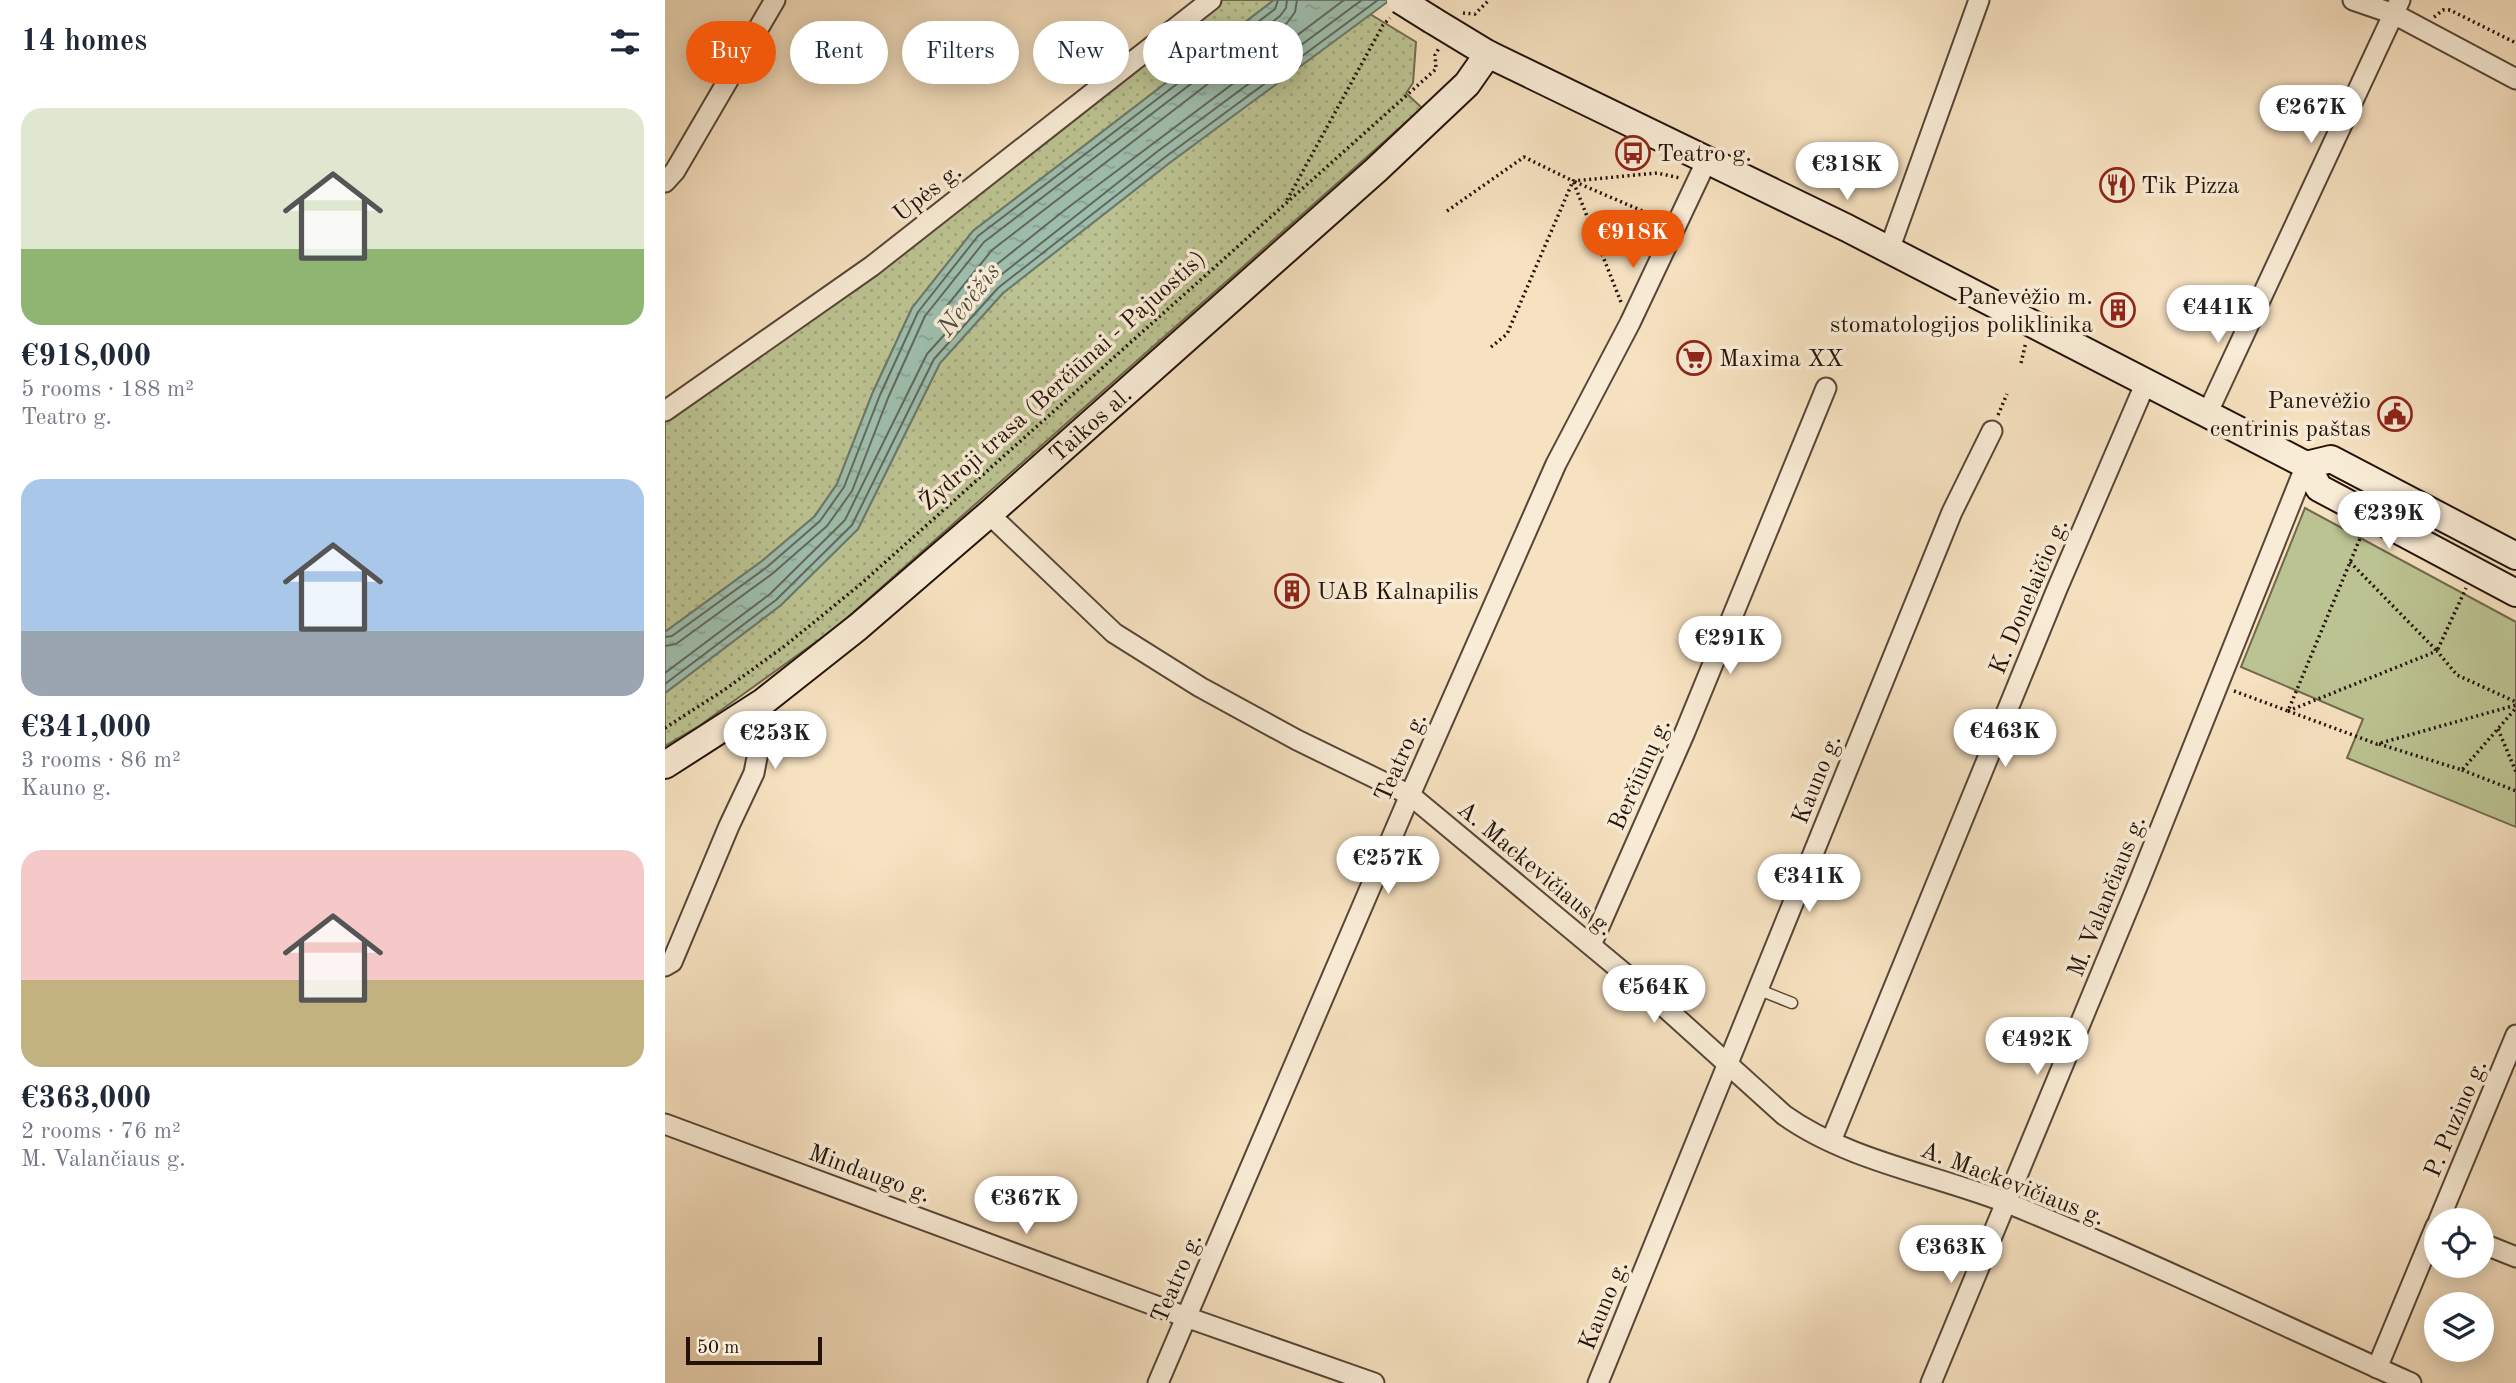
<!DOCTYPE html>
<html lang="en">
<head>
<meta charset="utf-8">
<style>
	:root { --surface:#fff; --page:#f6f6f7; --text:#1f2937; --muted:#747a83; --accent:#ea580c }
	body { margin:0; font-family:"Old Standard TT",serif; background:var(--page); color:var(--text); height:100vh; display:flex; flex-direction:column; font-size:26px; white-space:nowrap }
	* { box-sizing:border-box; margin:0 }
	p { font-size:23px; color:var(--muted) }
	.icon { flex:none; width:38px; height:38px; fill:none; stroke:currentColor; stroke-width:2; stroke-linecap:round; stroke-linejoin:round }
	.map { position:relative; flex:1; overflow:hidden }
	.details { display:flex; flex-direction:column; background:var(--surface); width:665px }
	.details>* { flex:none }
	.guide { position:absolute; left:21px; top:21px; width:665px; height:63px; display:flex; gap:14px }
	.tools { position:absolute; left:1759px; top:1208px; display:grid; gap:14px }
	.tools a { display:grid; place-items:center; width:70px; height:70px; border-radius:50%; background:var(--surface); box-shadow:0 4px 18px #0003; font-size:35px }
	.scale { position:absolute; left:21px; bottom:18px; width:136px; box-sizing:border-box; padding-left:7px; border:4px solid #241209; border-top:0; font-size:19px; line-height:24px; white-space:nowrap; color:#241209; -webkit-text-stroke:5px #f9ecd6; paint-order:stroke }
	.price { position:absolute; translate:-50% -60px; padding:0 16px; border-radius:24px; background:#fff; color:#222; font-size:23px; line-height:46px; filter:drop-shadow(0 2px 4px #0008) }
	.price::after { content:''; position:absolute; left:50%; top:42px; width:21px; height:16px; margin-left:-10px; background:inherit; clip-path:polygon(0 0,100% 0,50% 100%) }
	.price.on { background:var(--accent); color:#fff }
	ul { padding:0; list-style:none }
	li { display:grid; align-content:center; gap:14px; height:371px; padding:0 21px }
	li span { display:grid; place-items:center; height:217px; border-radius:21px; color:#555 }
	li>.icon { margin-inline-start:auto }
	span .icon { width:126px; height:126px; fill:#fffc; stroke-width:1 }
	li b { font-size:30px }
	h2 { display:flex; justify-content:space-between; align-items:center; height:84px; padding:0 21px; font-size:30px }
	.chip { padding:0 24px; border-radius:32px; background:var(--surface); box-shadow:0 4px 18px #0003; font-size:24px; line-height:63px }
	.chip.on { background:var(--accent); color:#fff }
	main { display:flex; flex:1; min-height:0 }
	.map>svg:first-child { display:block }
	.grass { fill:url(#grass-dots); stroke:#706a4e; stroke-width:2 }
	.green { fill:#bcc392; stroke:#706a4e; stroke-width:2 }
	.water { fill:url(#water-ripples); stroke:#6d796b; stroke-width:2 }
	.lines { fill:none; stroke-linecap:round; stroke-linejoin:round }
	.shore { stroke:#61685b; stroke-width:2 }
	.service-casing { stroke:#584637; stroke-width:13 }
	.minor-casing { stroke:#584637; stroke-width:23 }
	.secondary-casing { stroke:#241209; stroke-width:30 }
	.path { stroke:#241209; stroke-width:3.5; stroke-dasharray:2 3.5; stroke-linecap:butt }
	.service { stroke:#f9ecd6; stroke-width:10 }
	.minor { stroke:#f9ecd6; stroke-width:19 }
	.secondary { stroke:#f9ecd6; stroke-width:26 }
	.secondary-bridge-casing { stroke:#241209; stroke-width:30; stroke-linecap:butt }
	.secondary-bridge { stroke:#f9ecd6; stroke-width:26 }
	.labels { text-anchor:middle; stroke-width:7; stroke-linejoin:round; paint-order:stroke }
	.poi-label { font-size:24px; fill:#241209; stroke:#f9ecd6; text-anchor:start }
	.street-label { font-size:24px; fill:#241209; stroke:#f9ecd6 }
	.water-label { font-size:26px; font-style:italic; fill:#4f4e42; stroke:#f9ecd6 }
</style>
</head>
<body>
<main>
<section class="details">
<h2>14 homes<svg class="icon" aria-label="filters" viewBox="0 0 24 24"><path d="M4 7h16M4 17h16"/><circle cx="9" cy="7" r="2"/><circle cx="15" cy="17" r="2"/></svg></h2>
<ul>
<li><span style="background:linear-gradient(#dfe7d0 65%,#8fb573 0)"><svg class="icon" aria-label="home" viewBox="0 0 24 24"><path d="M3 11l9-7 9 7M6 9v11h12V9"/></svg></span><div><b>€918,000</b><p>5 rooms · 188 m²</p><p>Teatro g.</p></div></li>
<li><span style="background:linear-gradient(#a9c7e8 70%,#9aa5b1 0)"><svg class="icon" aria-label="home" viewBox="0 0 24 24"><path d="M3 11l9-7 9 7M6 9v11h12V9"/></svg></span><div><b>€341,000</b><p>3 rooms · 86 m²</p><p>Kauno g.</p></div></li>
<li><span style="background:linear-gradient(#f6c9c9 60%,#c2b280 0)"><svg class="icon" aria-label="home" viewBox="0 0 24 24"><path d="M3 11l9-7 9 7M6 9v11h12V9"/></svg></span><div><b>€363,000</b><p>2 rooms · 76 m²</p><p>M. Valančiaus g.</p></div></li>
</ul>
</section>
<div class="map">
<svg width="1851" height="1383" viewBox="0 0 1851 1383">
	<defs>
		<pattern id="grass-dots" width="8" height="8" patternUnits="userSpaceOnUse" patternTransform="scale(1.75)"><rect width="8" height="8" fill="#bcc392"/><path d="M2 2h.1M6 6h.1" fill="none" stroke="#a1a67d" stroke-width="1.8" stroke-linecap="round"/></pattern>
		<pattern id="water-ripples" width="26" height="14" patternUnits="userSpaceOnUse" patternTransform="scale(1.75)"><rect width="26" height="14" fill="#9ebead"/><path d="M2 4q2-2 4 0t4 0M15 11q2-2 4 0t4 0" fill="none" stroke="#88a294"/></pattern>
	</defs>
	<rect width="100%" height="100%" fill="#f6e1c0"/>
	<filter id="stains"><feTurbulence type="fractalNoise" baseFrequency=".00286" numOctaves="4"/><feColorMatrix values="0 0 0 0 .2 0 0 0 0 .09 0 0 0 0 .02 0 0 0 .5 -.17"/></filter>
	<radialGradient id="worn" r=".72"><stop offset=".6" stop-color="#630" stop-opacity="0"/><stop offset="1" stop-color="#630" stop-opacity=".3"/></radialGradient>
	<g class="grass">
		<path d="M555 0H609L308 231 247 308 208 392 172 484 149 517 97 561 0 632V411Z"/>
		<path d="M705 14 751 42 748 83 741 93 757 108 173 626 34 726 0 746V693L116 605 193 529 275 363 338 293 503 164Z"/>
	</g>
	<path class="green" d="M1640 508 1851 622V827L1682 758 1698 719 1576 667Z"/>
	<path class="water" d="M609 0H725L503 164 338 293 275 363 193 529 116 605 0 693V632L97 561 150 516 172 484 208 392 247 308 308 231Z"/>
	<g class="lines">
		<g class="shore">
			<path d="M632 0 630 12 622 23 327 250 281 307V312H286L321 273 401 209 679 0"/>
			<path d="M0 637 7 636 102 567 155 521 179 487 215 395 253 312 313 236 610 9 613 0"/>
			<path d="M0 646 11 644 107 574 162 526 187 491 223 398 260 316 319 242 615 16 621 8 622 0"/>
			<path d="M0 673 105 594 180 520 262 354 327 282 493 151 697 0"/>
			<path d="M0 684 111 600 187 525 269 359 333 288 499 158 713 0"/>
		</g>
		<g class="service-casing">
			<path id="service" d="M1092 989 1127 1003"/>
		</g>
		<g class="minor-casing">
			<g id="minor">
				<path d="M1688 0 1729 14 1851 79"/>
				<path d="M0 182 10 171 110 0"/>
				<path d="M1224 250 1314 0"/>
				<path d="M0 411 207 266 546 0"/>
				<path d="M1542 414 1735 0"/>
				<path d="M324 514 449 633 535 687 632 740 745 795 995 1003 1119 1115C1183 1161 1272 1175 1345 1204 1480 1259 1612 1323 1746 1383"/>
				<path d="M926 945 1020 732 1161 388"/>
				<path d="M0 966 7 962 64 826 89 773 94 747 79 715"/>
				<path d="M0 1124 521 1317 709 1383"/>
				<path d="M1166 1141 1392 589 1481 382"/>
				<path d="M1774 1220 1851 1035"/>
				<path d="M1816 1243 1851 1257"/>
				<path d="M1712 1368 1771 1226"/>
				<path d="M493 1383 745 795 891 464 965 323 1042 160"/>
				<path d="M933 1383 1287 512 1327 431"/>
				<path d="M1266 1383 1474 882 1641 465"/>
			</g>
		</g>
		<g class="secondary-casing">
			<g id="secondary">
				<path d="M767 20 823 54 1182 228 1641 465 1654 488 1851 593"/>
				<path d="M1641 465 1666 459 1851 556"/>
				<path id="s1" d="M0 765 98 702 193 627 324 514 711 170 802 84 823 54"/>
			</g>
		</g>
		<g class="path">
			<path d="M798 13 810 14 824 0"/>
			<path d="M1769 17 1778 10H1785L1851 43"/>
			<path d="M622 200 718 25 725 18"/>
			<path d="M782 211 859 157 908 181"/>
			<path d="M956 302 908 181 996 219"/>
			<path d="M826 347 842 334 908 181 992 173 1015 178"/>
			<path d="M1356 363 1361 342"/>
			<path d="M1333 415 1342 394"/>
			<path d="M1685 562 1772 651 1801 588"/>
			<path d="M1569 691 1623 711 1696 536"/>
			<path d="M1623 711 1772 651 1792 675 1851 702"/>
			<path d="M1623 711 1712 744 1851 705"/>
			<path d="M0 728 62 688 121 645 197 583 771 69 770 55 774 48"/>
			<path d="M1833 729 1851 772"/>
			<path d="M1714 744 1797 770 1851 708"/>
			<path d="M1797 770 1851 791"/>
		</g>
		<use href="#service" class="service"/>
		<use href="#minor" class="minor"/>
		<use href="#secondary" class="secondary"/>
		<g class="secondary-bridge-casing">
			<path id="secondary-bridge" d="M735 0 767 20"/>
		</g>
		<use href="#secondary-bridge" class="secondary-bridge"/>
	</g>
	<defs>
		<g id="bus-ring" transform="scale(1.75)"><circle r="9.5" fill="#f9ecd6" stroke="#8f2418" stroke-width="1.5"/><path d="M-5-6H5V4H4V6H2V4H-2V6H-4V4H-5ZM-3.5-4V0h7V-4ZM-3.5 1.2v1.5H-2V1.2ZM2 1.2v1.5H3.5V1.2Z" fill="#8f2418"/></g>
		<g id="restaurant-ring" transform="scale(1.75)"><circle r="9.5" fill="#f9ecd6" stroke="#8f2418" stroke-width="1.5"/><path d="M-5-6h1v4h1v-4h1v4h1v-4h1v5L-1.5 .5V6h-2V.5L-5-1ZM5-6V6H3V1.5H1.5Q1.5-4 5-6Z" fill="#8f2418"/></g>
		<g id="building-ring" transform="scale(1.75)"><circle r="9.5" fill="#f9ecd6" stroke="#8f2418" stroke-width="1.5"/><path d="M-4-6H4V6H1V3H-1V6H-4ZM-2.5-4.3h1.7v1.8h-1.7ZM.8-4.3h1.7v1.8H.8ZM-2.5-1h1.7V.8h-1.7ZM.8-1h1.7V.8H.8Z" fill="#8f2418"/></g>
		<g id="supermarket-ring" transform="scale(1.75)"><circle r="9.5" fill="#f9ecd6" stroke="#8f2418" stroke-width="1.5"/><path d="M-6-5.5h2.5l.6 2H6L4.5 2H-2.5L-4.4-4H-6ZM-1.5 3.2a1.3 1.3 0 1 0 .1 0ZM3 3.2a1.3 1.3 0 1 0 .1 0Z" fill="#8f2418"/></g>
		<g id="civic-ring" transform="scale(1.75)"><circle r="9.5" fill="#f9ecd6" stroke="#8f2418" stroke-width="1.5"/><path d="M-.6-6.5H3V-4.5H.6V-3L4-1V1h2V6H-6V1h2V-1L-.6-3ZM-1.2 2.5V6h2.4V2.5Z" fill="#8f2418"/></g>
	</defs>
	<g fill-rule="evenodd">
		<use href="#bus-ring" x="968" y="153"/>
		<use href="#restaurant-ring" x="1452" y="185"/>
		<use href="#building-ring" x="1453" y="310"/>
		<use href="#supermarket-ring" x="1029" y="358"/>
		<use href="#civic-ring" x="1730" y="414"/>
		<use href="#building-ring" x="627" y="591"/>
	</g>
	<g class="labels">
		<g class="poi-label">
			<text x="992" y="161">Teatro g.</text>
			<text x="1476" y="193">Tik Pizza</text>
			<text x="1428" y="304" text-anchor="end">Panevėžio m.<tspan x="1428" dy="28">stomatologijos poliklinika</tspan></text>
			<text x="1054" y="366">Maxima XX</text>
			<text x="1706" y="408" text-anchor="end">Panevėžio<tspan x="1706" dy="28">centrinis paštas</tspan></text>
			<text x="652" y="599">UAB Kalnapilis</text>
		</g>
		<g class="street-label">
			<text transform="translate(262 192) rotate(-38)" y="8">Upės g.</text>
			<text transform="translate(397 380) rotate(-42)" y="8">Žydroji trasa (Berčiūnai - Pajuostis)</text>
			<text dy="8" stroke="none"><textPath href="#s1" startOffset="546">Taikos al.</textPath></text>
			<text transform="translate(1363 596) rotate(-67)" y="8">K. Donelaičio g.</text>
			<text transform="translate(735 757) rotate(-66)" y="8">Teatro g.</text>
			<text transform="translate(974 774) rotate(-66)" y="8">Berčiūnų g.</text>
			<text transform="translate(1151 779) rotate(-68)" y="8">Kauno g.</text>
			<text transform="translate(871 868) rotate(40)" y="8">A. Mackevičiaus g.</text>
			<text transform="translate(1441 896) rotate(-68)" y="8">M. Valančiaus g.</text>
			<text transform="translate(1790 1118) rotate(-67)" y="8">P. Puzino g.</text>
			<text transform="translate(205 1173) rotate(20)" y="8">Mindaugo g.</text>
			<text transform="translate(1348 1183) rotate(21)" y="8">A. Mackevičiaus g.</text>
			<text transform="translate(511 1278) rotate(-67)" y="8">Teatro g.</text>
			<text transform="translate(938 1305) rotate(-68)" y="8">Kauno g.</text>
		</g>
		<g class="water-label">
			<text transform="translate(303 299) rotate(-52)" y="9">Nevėžis</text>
		</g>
	</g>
	<rect width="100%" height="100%" filter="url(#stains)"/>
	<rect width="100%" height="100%" fill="url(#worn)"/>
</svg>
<div class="tools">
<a><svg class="icon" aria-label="locate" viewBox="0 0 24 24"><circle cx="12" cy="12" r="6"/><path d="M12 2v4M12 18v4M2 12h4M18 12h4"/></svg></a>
<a><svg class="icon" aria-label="layers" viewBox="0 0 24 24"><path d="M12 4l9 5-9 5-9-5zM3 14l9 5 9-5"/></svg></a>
</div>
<div class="scale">50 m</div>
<b class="price" style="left:1646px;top:145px">€267K</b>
<b class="price" style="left:1182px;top:202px">€318K</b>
<b class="price on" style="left:968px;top:270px">€918K</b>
<b class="price" style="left:1553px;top:345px">€441K</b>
<b class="price" style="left:1724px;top:551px">€239K</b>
<b class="price" style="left:1065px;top:676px">€291K</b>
<b class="price" style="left:1340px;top:769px">€463K</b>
<b class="price" style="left:110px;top:771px">€253K</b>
<b class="price" style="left:723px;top:896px">€257K</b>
<b class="price" style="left:1144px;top:914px">€341K</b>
<b class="price" style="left:989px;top:1025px">€564K</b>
<b class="price" style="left:1372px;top:1077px">€492K</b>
<b class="price" style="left:361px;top:1236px">€367K</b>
<b class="price" style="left:1286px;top:1285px">€363K</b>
<div class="guide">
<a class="chip on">Buy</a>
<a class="chip">Rent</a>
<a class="chip">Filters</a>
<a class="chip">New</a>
<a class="chip">Apartment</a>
</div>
</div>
</main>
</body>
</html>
